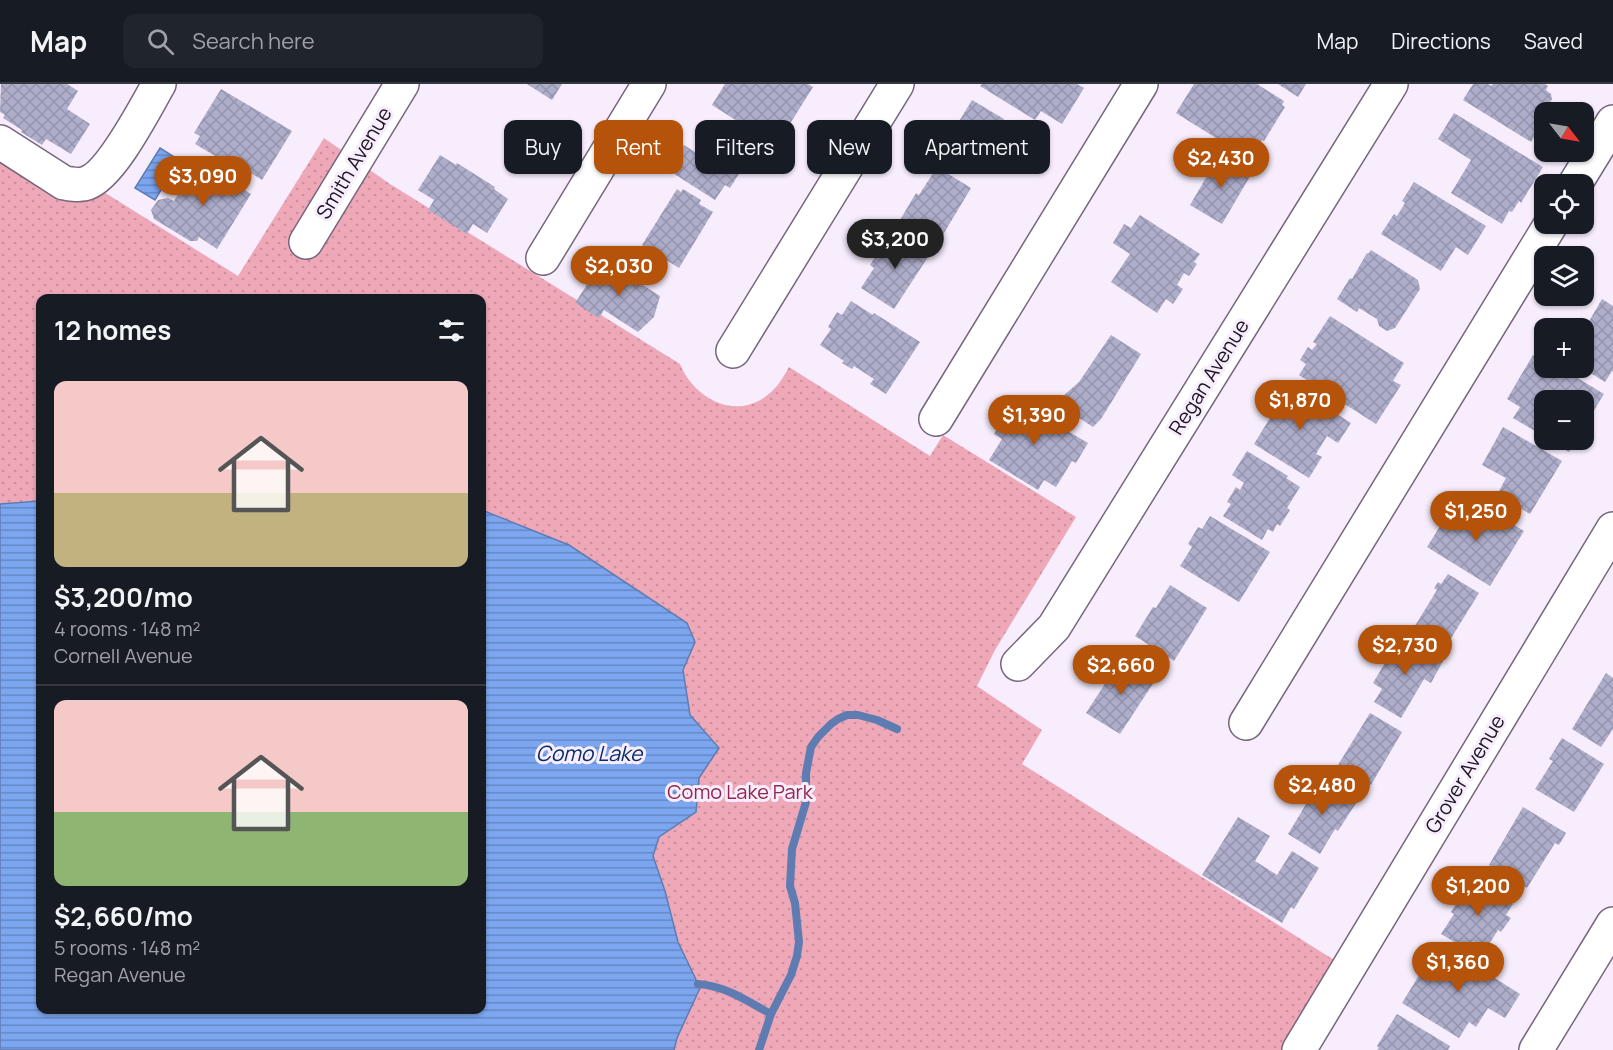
<!DOCTYPE html>
<html lang="en">
<head>
<meta charset="utf-8">
<style>
	:root { --surface:#171b24; --page:#20242c; --text:#f1f3f6; --muted:#9ea1a6; --line:#363941; --accent:#b45309 }
	body { margin:0; font-family:Manrope,sans-serif; background:var(--page); color:var(--text); height:100vh; display:flex; flex-direction:column; font-size:22px; white-space:nowrap }
	* { box-sizing:border-box; margin:0 }
	p { font-size:20px; color:var(--muted) }
	.icon { flex:none; width:33px; height:33px; fill:none; stroke:currentColor; stroke-width:2; stroke-linecap:round; stroke-linejoin:round }
	.map { position:relative; flex:1; overflow:hidden }
	.details { position:absolute; left:36px; top:210px; width:450px; height:720px; display:flex; flex-direction:column; background:var(--surface); border-radius:12px; box-shadow:0 2px 4px #0004 }
	.details>* { flex:none }
	.guide { position:absolute; left:504px; top:36px; width:570px; height:54px; display:flex; gap:12px }
	.needle { width:39px; rotate:121deg }
	.buttons { position:absolute; left:1534px; top:18px; display:grid; gap:12px }
	.buttons a { display:grid; place-items:center; width:60px; height:60px; border-radius:12px; background:var(--surface); box-shadow:0 2px 4px #0004; font-size:30px }
	.price { position:absolute; translate:-50% -51px; padding:0 14px; border-radius:21px; background:var(--accent); color:#fff; font-size:20px; line-height:39px; filter:drop-shadow(0 2px 3px #0008) }
	.price::after { content:''; position:absolute; left:50%; top:36px; width:18px; height:14px; margin-left:-9px; background:inherit; clip-path:polygon(0 0,100% 0,50% 100%) }
	.price.on { background:#222; color:#fff }
	ul { padding:0; list-style:none }
	li { display:grid; align-content:center; gap:12px; height:318px; padding:0 18px }
	li+li { border-top:2px solid var(--line) }
	li span { display:grid; place-items:center; height:186px; border-radius:12px; color:#555 }
	li>.icon { margin-inline-start:auto }
	span .icon { width:108px; height:108px; fill:#fffc; stroke-width:1 }
	li b { font-size:26px }
	h2 { display:flex; justify-content:space-between; align-items:center; height:72px; padding:0 18px; font-size:26px }
	.chip { padding:0 21px; border-radius:12px; background:var(--surface); box-shadow:0 2px 4px #0004; font-size:21px; line-height:54px }
	.chip.on { background:var(--accent); color:#fff }
	header { display:flex; align-items:center; gap:36px; box-sizing:border-box; height:84px; padding:0 30px; background:var(--surface); border-bottom:2px solid var(--line) }
	header strong { font-size:28px }
	nav { display:flex; gap:33px; margin-inline-start:auto; font-size:21px }
	.search { width:420px; height:54px; background:var(--page); display:flex; align-items:center; gap:15px; box-sizing:border-box; padding:0 21px; border-radius:12px; color:var(--muted); font-size:22px }
	.map>svg:first-child { display:block }
	.park { fill:url(#park-dots); fill-rule:evenodd }
	.water { fill:url(#water-rules); stroke:#5f7cb2; stroke-width:1.5 }
	.lines { fill:none; stroke-linecap:round; stroke-linejoin:round }
	.stream { stroke:#5f7cb2; stroke-width:8 }
	.building { fill:url(#building-cross-hatch) }
	.minor-casing { stroke:#76677f; stroke-width:36 }
	.minor { stroke:#fff; stroke-width:33 }
	.labels { text-anchor:middle; stroke-width:6; stroke-linejoin:round; paint-order:stroke }
	.street-label { font-size:20px; fill:#1c1620; stroke:#f7edfd }
	.park-label { font-size:20px; fill:#93274b; stroke:#f7edfd }
	.water-label { font-size:21px; font-style:italic; fill:#072c6b; stroke:#f7edfd }
</style>
</head>
<body>
<header>
<strong>Map</strong>
<div class="search"><svg class="icon" aria-label="search" viewBox="0 0 24 24"><circle cx="10" cy="10" r="6"/><path d="M15 15l6 6"/></svg>Search here</div>
<nav><a>Map</a><a>Directions</a><a>Saved</a></nav>
</header>
<div class="map">
<svg width="1613" height="966" viewBox="0 0 1613 966">
	<defs>
		<pattern id="park-dots" width="8" height="8" patternUnits="userSpaceOnUse" patternTransform="scale(1.5)"><rect width="8" height="8" fill="#eea8b7"/><path d="M2 2h.1M6 6h.1" fill="none" stroke="#cc909d" stroke-width="1.8" stroke-linecap="round"/></pattern>
		<pattern id="water-rules" width="6" height="5" patternUnits="userSpaceOnUse" patternTransform="scale(1.5)"><rect width="6" height="5" fill="#7ca7f0"/><path d="M0 2.5h6" fill="none" stroke="#6587c2"/></pattern>
		<pattern id="building-cross-hatch" width="8" height="8" patternUnits="userSpaceOnUse" patternTransform="scale(1.5)"><rect width="8" height="8" fill="#aeadca"/><path d="M0 0l8 8M0 8l8-8" fill="none" stroke="#9594ad"/></pattern>
	</defs>
	<rect width="100%" height="100%" fill="#f7edfd"/>
	<path class="park" d="M0 43 238 192 324 54 390 100 680 280C692 311 730 335 762 315 775 307 782 296 789 283L930 372 943 351 1076 433 995 566 977 602 1042 646 1022 680 1342 881 1290 966H0ZM40 214H482V926H40Z"/>
	<g class="water">
		<path d="M160 64 179 76 155 116 135 104Z"/>
		<path d="M40 417V926H482V426L569 461 687 539 695 558 683 586 690 631 719 664 699 694 696 728 659 753 653 772 665 807 678 858 700 904 677 954 674 966H0V420Z"/>
	</g>
	<g class="lines">
		<g class="stream">
			<path d="M698 900C726 902 747 917 771 930"/>
			<path d="M759 966 771 930 791 891 797 872 799 858 795 819 790 802 792 765 806 718V689L811 663 818 653 831 640 838 635 847 631H858L877 636 897 645"/>
		</g>
	</g>
	<g class="building">
		<path d="M1 0H67L78 7 67 25 90 40 71 70 46 55 42 61 21 48 22 46 3 34 5 31 0 28Z"/>
		<path d="M527 0H562L552 16Z"/>
		<path d="M725 0H808L813 3 776 62 712 21Z"/>
		<path d="M982 0H1077L1084 4 1062 40 1041 27 1035 36 980 2Z"/>
		<path d="M1194 0H1257L1284 17 1282 21 1285 23 1264 57 1262 56 1260 59 1261 60 1251 76 1176 29Z"/>
		<path d="M1278 0H1306L1298 13Z"/>
		<path d="M1473 0H1488L1491 2 1493 0H1545L1548 2 1546 6 1551 10 1552 15 1547 24 1541 25 1537 22 1534 27 1545 34V36L1531 58 1463 16Z"/>
		<path d="M221 5 292 47 262 96 246 86 244 89 195 60 200 52 194 49Z"/>
		<path d="M972 16 1004 35 974 85 940 63 955 38 958 39Z"/>
		<path d="M1454 29 1543 83 1521 119 1519 117 1512 128 1509 127 1502 140 1451 109 1471 76 1438 55Z"/>
		<path d="M718 37 752 59 741 76 746 79 730 104 725 101 715 116 668 86 684 61 698 70Z"/>
		<path d="M1220 70 1252 89 1222 140 1190 121Z"/>
		<path d="M440 71 456 81 457 79 495 103 494 105 508 115 487 149 473 140 467 150 428 126 434 116 418 106Z"/>
		<path d="M199 77 251 110 217 165 199 153 197 157H190L154 135 151 126 158 116 168 114 174 117Z"/>
		<path d="M937 83 971 104 938 159 900 136 916 109 919 111Z"/>
		<path d="M1414 98 1486 142 1468 171 1456 163 1441 187 1381 150 1394 130 1397 132 1405 119 1402 117Z"/>
		<path d="M677 105 681 108 683 105 701 116 699 120 713 128 679 184 642 161Z"/>
		<path d="M1140 131 1200 170 1194 178 1197 180 1189 192 1184 189 1177 201 1183 205 1173 220 1166 215 1157 229 1111 198 1130 170 1113 159 1124 140 1131 144Z"/>
		<path d="M894 147 930 170 894 225 861 204 874 184 870 181 881 163 884 165Z"/>
		<path d="M1371 166 1418 196 1420 205 1395 244 1387 247 1379 242 1377 235 1359 224 1357 228 1337 215 1350 194 1352 195 1367 169 1368 170Z"/>
		<path d="M603 176 625 190 634 187 639 190 641 200 660 212 654 233 638 248 604 226 599 234 575 219Z"/>
		<path d="M1602 215 1613 222V288L1612 287 1605 298 1584 285V246Z"/>
		<path d="M851 217 873 231 874 229 920 258 886 310 870 300 874 295 854 282 852 285 842 279 844 277 820 261 831 245 828 243 837 228 842 231Z"/>
		<path d="M1330 232 1404 279 1393 297 1401 301 1376 340 1299 291 1306 280 1300 276 1308 263 1312 266 1317 260 1313 258Z"/>
		<path d="M1111 251 1141 270 1101 335 1093 343 1062 323 1063 312 1079 298Z"/>
		<path d="M1533 271 1545 278V284H1561L1604 310 1584 343V316H1545V353L1513 334 1520 323 1507 315Z"/>
		<path d="M1289 300 1351 339 1338 359 1327 352 1316 370 1322 373 1309 394 1254 360 1273 329 1270 327 1278 314 1280 316Z"/>
		<path d="M1010 313 1088 359 1076 379 1072 377 1056 403 1044 396 1038 406 989 376 1002 355 994 350 1004 333 1000 331Z"/>
		<path d="M1503 343 1562 377 1530 430 1497 411 1506 394 1482 381Z"/>
		<path d="M1549 356H1577L1569 368Z"/>
		<path d="M1247 367 1288 392 1286 394 1300 403 1287 424 1290 426 1280 442 1277 440 1273 448 1268 445 1262 456 1223 432 1231 420 1227 418 1236 403 1240 406 1244 399 1232 391Z"/>
		<path d="M1456 417 1473 427 1475 423 1493 434 1496 430 1524 447 1490 502 1427 463Z"/>
		<path d="M1210 432 1270 468 1239 518 1180 482 1192 463 1188 460 1198 443 1202 445Z"/>
		<path d="M1448 490 1479 509 1445 564 1413 545 1437 506 1434 504 1438 498 1441 500Z"/>
		<path d="M1170 501 1207 524 1174 577 1135 552 1153 523 1156 524Z"/>
		<path d="M1401 552 1443 577 1431 599 1424 595 1401 634 1374 618 1382 605 1373 599Z"/>
		<path d="M1125 575 1156 595 1120 650 1086 629 1114 586 1117 588Z"/>
		<path d="M1606 589 1613 594V645L1601 663 1572 645Z"/>
		<path d="M1370 629 1402 648 1371 701 1338 681Z"/>
		<path d="M1562 654 1604 680 1574 728 1535 705 1553 677 1549 675Z"/>
		<path d="M1322 694 1358 716 1338 747 1335 745 1320 770 1288 750Z"/>
		<path d="M1523 723 1566 749 1559 761 1555 759 1527 804 1489 781Z"/>
		<path d="M1238 733 1270 752 1255 777 1277 791 1292 767 1319 784 1294 825 1291 823 1282 839 1202 791Z"/>
		<path d="M1476 796 1513 820 1506 831 1511 834 1501 848 1498 846 1486 865 1473 857 1468 866 1441 850 1454 830 1451 828 1464 807 1468 809Z"/>
		<path d="M1441 860 1520 910 1505 934 1488 924 1476 943 1469 938 1459 954 1402 919 1421 888 1425 891 1433 880 1429 878Z"/>
		<path d="M1397 930 1450 962 1448 966H1377L1379 964 1377 962Z"/>
	</g>
	<g class="lines">
		<g class="minor-casing">
			<g id="minor">
				<path d="M0 58 64 99C72 100 80 102 87 99 112 90 145 24 159 0"/>
				<path d="M1575 100 1613 38"/>
				<path d="M306 158 402 0"/>
				<path d="M543 174 649 0"/>
				<path d="M733 267 897 0"/>
				<path d="M936 335 1141 0"/>
				<path d="M1018 580 1054 543 1391 0"/>
				<path d="M1246 639 1551 140"/>
				<path d="M1299 966 1613 445"/>
				<path d="M1536 966 1613 840"/>
			</g>
		</g>
		<use href="#minor" class="minor"/>
	</g>
	<g class="labels">
		<g class="street-label">
			<text transform="translate(354 79) rotate(-59)" y="7">Smith Avenue</text>
			<text transform="translate(1209 293) rotate(-58)" y="7">Regan Avenue</text>
			<text transform="translate(1465 690) rotate(-59)" y="7">Grover Avenue</text>
		</g>
		<g class="park-label">
			<text x="740" y="715">Como Lake Park</text>
		</g>
		<g class="water-label">
			<text x="589" y="677">Como Lake</text>
		</g>
	</g>
</svg>
<div class="buttons">
<a><svg class="needle" viewBox="-14 -14 28 28"><path d="M0-13l5 13h-10z" fill="#e53935"/><path d="M0 13l5-13h-10z" fill="#9ea1a6"/></svg></a>
<a><svg class="icon" aria-label="locate" viewBox="0 0 24 24"><circle cx="12" cy="12" r="6"/><path d="M12 2v4M12 18v4M2 12h4M18 12h4"/></svg></a>
<a><svg class="icon" aria-label="layers" viewBox="0 0 24 24"><path d="M12 4l9 5-9 5-9-5zM3 14l9 5 9-5"/></svg></a>
<a>+</a>
<a>−</a>
</div>
<b class="price" style="left:1221px;top:105px">$2,430</b>
<b class="price" style="left:203px;top:123px">$3,090</b>
<b class="price on" style="left:895px;top:186px">$3,200</b>
<b class="price" style="left:619px;top:213px">$2,030</b>
<b class="price" style="left:1300px;top:347px">$1,870</b>
<b class="price" style="left:1034px;top:362px">$1,390</b>
<b class="price" style="left:1476px;top:458px">$1,250</b>
<b class="price" style="left:1405px;top:592px">$2,730</b>
<b class="price" style="left:1121px;top:612px">$2,660</b>
<b class="price" style="left:1322px;top:732px">$2,480</b>
<b class="price" style="left:1478px;top:833px">$1,200</b>
<b class="price" style="left:1458px;top:909px">$1,360</b>
<div class="guide">
<a class="chip">Buy</a>
<a class="chip on">Rent</a>
<a class="chip">Filters</a>
<a class="chip">New</a>
<a class="chip">Apartment</a>
</div>
<section class="details">
<h2>12 homes<svg class="icon" aria-label="filters" viewBox="0 0 24 24"><path d="M4 7h16M4 17h16"/><circle cx="9" cy="7" r="2"/><circle cx="15" cy="17" r="2"/></svg></h2>
<ul>
<li><span style="background:linear-gradient(#f6c9c9 60%,#c2b280 0)"><svg class="icon" aria-label="home" viewBox="0 0 24 24"><path d="M3 11l9-7 9 7M6 9v11h12V9"/></svg></span><div><b>$3,200/mo</b><p>4 rooms · 148 m²</p><p>Cornell Avenue</p></div></li>
<li><span style="background:linear-gradient(#f6c9c9 60%,#8fb573 0)"><svg class="icon" aria-label="home" viewBox="0 0 24 24"><path d="M3 11l9-7 9 7M6 9v11h12V9"/></svg></span><div><b>$2,660/mo</b><p>5 rooms · 148 m²</p><p>Regan Avenue</p></div></li>
</ul>
</section>
</div>
</body>
</html>
